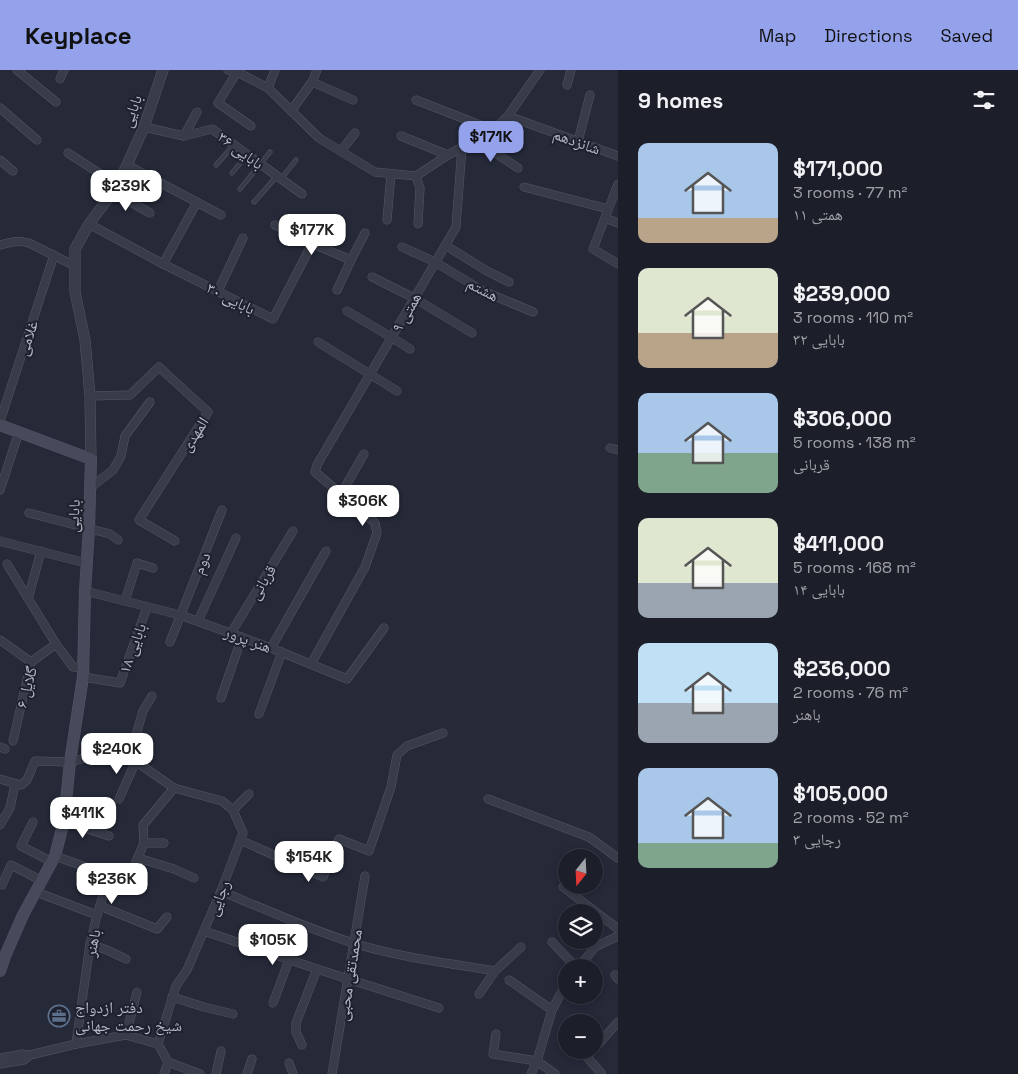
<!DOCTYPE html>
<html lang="en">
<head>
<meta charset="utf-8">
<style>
	:root { --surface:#1c1f2a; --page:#292c36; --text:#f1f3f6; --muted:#a0a2a8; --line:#3a3d47; --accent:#93a2ea }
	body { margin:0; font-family:"Space Grotesk","Noto Naskh Arabic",sans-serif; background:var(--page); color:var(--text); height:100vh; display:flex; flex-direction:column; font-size:19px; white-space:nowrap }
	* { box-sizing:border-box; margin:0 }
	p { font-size:16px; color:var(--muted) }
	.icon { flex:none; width:28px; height:28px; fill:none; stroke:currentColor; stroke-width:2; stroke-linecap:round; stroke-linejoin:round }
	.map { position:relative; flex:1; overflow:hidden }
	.drawer { display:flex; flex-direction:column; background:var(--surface); width:400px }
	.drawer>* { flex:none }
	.needle { width:32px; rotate:198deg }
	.fabs { position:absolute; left:558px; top:779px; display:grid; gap:10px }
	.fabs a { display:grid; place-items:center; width:45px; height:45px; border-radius:50%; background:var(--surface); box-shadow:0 2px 8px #0003,0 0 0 1px var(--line); font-size:25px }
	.price { position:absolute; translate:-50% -42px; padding:0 11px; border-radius:10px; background:#fff; color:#222; font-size:16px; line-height:32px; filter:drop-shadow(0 1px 2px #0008) }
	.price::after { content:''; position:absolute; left:50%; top:30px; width:15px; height:11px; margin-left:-8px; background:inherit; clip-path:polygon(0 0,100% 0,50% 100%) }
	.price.current { background:var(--accent); color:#111 }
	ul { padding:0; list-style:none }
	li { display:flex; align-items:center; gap:15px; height:125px; padding:0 20px }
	li span { display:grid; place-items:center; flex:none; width:140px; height:100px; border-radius:10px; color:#555 }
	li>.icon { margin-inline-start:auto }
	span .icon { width:60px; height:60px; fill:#fffc; stroke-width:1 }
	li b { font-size:21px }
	h2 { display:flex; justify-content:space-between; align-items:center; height:60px; padding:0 20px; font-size:21px }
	header { display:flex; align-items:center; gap:30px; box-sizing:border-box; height:70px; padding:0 25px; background:var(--accent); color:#111 }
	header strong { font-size:24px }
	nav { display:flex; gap:28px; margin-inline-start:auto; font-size:18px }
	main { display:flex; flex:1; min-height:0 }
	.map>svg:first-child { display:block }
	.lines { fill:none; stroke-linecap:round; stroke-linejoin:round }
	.service-casing { stroke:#545763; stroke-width:5 }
	.minor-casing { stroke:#545763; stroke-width:9 }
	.tertiary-casing { stroke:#545763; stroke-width:11 }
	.secondary-casing { stroke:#545763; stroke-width:12 }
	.service { stroke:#383c49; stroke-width:4 }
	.minor { stroke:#383c49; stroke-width:8 }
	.tertiary { stroke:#383c49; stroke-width:10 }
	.secondary { stroke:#474a5b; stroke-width:11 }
	.labels { text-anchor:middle; stroke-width:4; stroke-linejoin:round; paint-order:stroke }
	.street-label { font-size:16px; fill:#b4b7c4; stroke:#1e212d }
	.poi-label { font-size:16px; fill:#b4b7c4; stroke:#1e212d; text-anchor:start }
</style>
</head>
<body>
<header>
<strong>Keyplace</strong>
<nav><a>Map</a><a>Directions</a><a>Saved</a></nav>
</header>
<main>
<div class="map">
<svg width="618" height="1004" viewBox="0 0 618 1004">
	<rect width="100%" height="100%" fill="#252938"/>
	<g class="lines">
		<g class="service-casing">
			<g id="service">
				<path d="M216 95 234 75"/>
				<path d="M232 103 247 85"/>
				<path d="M281 109 296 90"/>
				<path d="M240 119 270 82"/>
				<path d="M254 132 277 106"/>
			</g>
		</g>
		<g class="minor-casing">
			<g id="minor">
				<path d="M17 0 56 32"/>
				<path d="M228 0 237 2 268 18 319 68 375 102 416 106 448 85 493 60 508 46 540 0"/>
				<path d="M237 2 218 33 251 56"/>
				<path d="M60 9 64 0"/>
				<path d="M312 12 353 30"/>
				<path d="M567 15 571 0"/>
				<path d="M268 18 275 0"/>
				<path d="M416 30 493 60"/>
				<path d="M0 38 37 70"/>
				<path d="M291 41 312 12 317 0"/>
				<path d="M508 46 618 86"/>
				<path d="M144 57 184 66 212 59 302 124"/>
				<path d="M184 66 197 42"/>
				<path d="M401 66 448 85"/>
				<path d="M476 70 518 98"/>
				<path d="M578 71 590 25"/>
				<path d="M341 81 355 63"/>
				<path d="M68 83 99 103 113 122 150 143"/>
				<path d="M0 90 13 101"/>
				<path d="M127 95 221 145"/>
				<path d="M416 106 420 118 418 154"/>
				<path d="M618 114 593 179 618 194"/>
				<path d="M524 117 608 139"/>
				<path d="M605 148 618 153"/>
				<path d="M387 150 391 104"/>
				<path d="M89 154 163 194 273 249 325 149"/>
				<path d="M275 155 313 174 351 190 337 220"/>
				<path d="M0 175C11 172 18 170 29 173L75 196"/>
				<path d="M445 175 487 201 509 212"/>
				<path d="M402 177 435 192 483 221 533 242"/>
				<path d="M351 190 365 163"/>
				<path d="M163 194 197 132"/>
				<path d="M372 207 414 228 472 263"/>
				<path d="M218 221 243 168"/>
				<path d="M347 241 391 267 410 279"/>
				<path d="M318 272 397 321"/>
				<path d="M90 326 130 325 159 297 208 342 139 450 175 471"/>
				<path d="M0 351 54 185"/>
				<path d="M610 378 618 380"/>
				<path d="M90 418 113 400 121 386 125 366 150 332"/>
				<path d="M0 420 19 362"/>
				<path d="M341 424 364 384"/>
				<path d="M29 443 110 464 118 470"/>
				<path d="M0 471 86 493"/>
				<path d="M7 494 56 574 73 597 83 598"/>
				<path d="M85 521 180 545 271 578 347 609 384 558"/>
				<path d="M28 529 41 481"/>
				<path d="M125 531 137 493 153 498"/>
				<path d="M198 551 236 468"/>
				<path d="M231 563 293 461"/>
				<path d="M0 570 31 592"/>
				<path d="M170 572 222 440"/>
				<path d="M271 578 326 481"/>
				<path d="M311 594 365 497 377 463 375 453 315 402 317 395 456 157 462 77"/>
				<path d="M83 607 120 613 147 537"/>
				<path d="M221 628 242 567"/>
				<path d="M259 644 282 582"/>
				<path d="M13 671 31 592 56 574"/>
				<path d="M0 677 5 679"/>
				<path d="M118 679 135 668 143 641 152 626"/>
				<path d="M0 709 21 715 27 710 35 691 70 692 118 679 174 718 222 731 233 740 243 763 221 821 187 900 176 916 158 974"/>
				<path d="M119 729 136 691"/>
				<path d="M488 729 589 767 618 788"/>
				<path d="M233 740 249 724"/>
				<path d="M64 751 109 766"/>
				<path d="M33 752 21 776 52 792"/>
				<path d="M0 755 10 738 15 714"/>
				<path d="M240 770 323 807 339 769 369 781 391 717 397 685 407 676 443 663"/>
				<path d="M144 773H164"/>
				<path d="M55 786 94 800"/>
				<path d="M138 788 174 799 194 808"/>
				<path d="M2 815 11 795 42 811"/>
				<path d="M563 817 618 859"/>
				<path d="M221 821C264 839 308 859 353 873 398 887 448 893 495 901"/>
				<path d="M36 822 97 845"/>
				<path d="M100 836 157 859 167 847"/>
				<path d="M204 861 317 899 439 938"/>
				<path d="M552 872 577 898"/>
				<path d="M90 874 107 880 126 889"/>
				<path d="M578 898 595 877 618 866"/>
				<path d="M615 905 618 909"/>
				<path d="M509 910 552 940"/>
				<path d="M479 924 495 901 521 877"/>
				<path d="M172 927 204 937 233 944"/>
				<path d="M273 933 289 890"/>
				<path d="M496 964 493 984 537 991 555 1004"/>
				<path d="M126 965 137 922"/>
				<path d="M76 974 90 874 97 845 106 816 125 818 144 773 143 755 174 718"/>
				<path d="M302 975 296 962V953L317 899"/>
				<path d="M594 979 618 952"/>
				<path d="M593 980 587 987 601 1003 600 1004"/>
				<path d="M0 988 23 984 30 985 76 974 126 965 158 974 168 992 200 1004"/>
				<path d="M289 993 293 1004"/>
				<path d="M0 994 24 990 30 985"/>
				<path d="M164 1004 168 992"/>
				<path d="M216 1004 221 981"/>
				<path d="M247 1004 252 989"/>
				<path d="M332 1004 365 806"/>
				<path d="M531 1004 537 991 552 940 566 914"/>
			</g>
		</g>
		<g class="tertiary-casing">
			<path id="tertiary" d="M91 389 90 326 85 270 75 222V179L89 154 113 122 127 95 144 57 163 0"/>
		</g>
		<g class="secondary-casing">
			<path id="secondary" d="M0 355 91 389 89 458 85 521 83 607 70 692 64 751 55 786 23 845 5 886 0 901"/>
		</g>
		<use href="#service" class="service"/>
		<use href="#minor" class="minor"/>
		<use href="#tertiary" class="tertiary"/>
		<use href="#secondary" class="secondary"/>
	</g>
	<defs>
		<g id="office-ring" transform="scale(1.125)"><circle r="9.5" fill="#1e212d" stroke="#5c6f8a" stroke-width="1.5"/><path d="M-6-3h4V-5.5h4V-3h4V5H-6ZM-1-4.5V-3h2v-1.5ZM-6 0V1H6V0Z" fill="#5c6f8a"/></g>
	</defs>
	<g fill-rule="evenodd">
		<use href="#office-ring" x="59" y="946"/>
	</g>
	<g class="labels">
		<g class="street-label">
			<text transform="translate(131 41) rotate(-70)" y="6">بابایی</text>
			<text transform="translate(577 71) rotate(20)" y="6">شانزدهم</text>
			<text transform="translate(241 80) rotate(36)" y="6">بابایی ۳۶</text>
			<text transform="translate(483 219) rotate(27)" y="6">هشتم</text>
			<text transform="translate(231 228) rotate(27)" y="6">بابایی ۳۰</text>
			<text transform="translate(406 242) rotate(-60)" y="6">همتی ۹</text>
			<text transform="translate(27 268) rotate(-72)" y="6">غلامی</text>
			<text transform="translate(194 364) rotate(-57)" y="6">المهدی</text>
			<text transform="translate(73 446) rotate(-87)" y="6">بابایی</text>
			<text transform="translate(201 493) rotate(-68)" y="6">دوم</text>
			<text transform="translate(262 512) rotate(-59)" y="6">قربانی</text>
			<text transform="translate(248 569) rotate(20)" y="6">هنر پرور</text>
			<text transform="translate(132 578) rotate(-70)" y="6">بابایی ۱۸</text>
			<text transform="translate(26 617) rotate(-75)" y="6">گلایل ۶</text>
			<text transform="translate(218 828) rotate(-68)" y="6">رجایی</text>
			<text transform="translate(92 873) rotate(-79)" y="6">باهنر</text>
			<text transform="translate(349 905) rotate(-81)" y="6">محمدتقی محبی</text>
		</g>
		<g class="poi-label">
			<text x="75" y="943">دفتر ازدواج<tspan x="75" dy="18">شیخ رحمت جهانی</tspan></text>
		</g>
	</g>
</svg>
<div class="fabs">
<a><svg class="needle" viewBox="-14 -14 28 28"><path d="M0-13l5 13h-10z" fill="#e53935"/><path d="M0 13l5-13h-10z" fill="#a0a2a8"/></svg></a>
<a><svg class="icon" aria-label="layers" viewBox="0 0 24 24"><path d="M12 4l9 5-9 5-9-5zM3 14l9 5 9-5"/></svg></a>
<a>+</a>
<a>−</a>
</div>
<b class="price current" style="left:491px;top:93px">$171K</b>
<b class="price" style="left:126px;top:142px">$239K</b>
<b class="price" style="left:312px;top:186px">$177K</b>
<b class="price" style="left:363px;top:457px">$306K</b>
<b class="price" style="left:117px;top:705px">$240K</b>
<b class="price" style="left:83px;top:769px">$411K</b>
<b class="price" style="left:309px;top:813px">$154K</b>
<b class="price" style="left:112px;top:835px">$236K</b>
<b class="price" style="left:273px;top:896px">$105K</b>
</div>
<section class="drawer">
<h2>9 homes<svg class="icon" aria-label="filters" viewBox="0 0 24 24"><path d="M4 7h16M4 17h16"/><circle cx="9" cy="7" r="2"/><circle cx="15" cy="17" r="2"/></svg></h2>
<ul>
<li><span style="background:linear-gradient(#a9c7e8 75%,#b9a48a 0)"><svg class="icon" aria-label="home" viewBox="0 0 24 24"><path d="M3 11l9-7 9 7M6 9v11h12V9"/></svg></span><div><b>$171,000</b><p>3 rooms · 77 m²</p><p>همتی ۱۱</p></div></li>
<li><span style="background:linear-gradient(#dfe7d0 65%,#b9a48a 0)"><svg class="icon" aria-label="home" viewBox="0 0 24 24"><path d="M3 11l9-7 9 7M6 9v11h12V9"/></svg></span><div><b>$239,000</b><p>3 rooms · 110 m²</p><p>بابایی ۳۲</p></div></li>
<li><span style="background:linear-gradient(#a9c7e8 60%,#7fa58c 0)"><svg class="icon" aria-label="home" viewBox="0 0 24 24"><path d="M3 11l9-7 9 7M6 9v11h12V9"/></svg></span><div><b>$306,000</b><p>5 rooms · 138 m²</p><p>قربانی</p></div></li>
<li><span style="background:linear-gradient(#dfe7d0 65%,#9aa5b1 0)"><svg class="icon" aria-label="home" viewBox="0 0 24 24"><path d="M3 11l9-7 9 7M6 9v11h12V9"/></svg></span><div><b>$411,000</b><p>5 rooms · 168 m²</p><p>بابایی ۱۴</p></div></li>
<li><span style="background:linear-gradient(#bfe0f5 60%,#9aa5b1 0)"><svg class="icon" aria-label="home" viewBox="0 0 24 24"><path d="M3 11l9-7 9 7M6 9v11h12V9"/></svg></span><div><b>$236,000</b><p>2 rooms · 76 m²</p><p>باهنر</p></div></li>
<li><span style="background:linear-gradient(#a9c7e8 75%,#7fa58c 0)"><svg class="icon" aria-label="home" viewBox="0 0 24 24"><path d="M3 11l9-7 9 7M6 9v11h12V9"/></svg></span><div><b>$105,000</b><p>2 rooms · 52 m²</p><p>رجایی ۳</p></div></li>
</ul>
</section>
</main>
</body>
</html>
